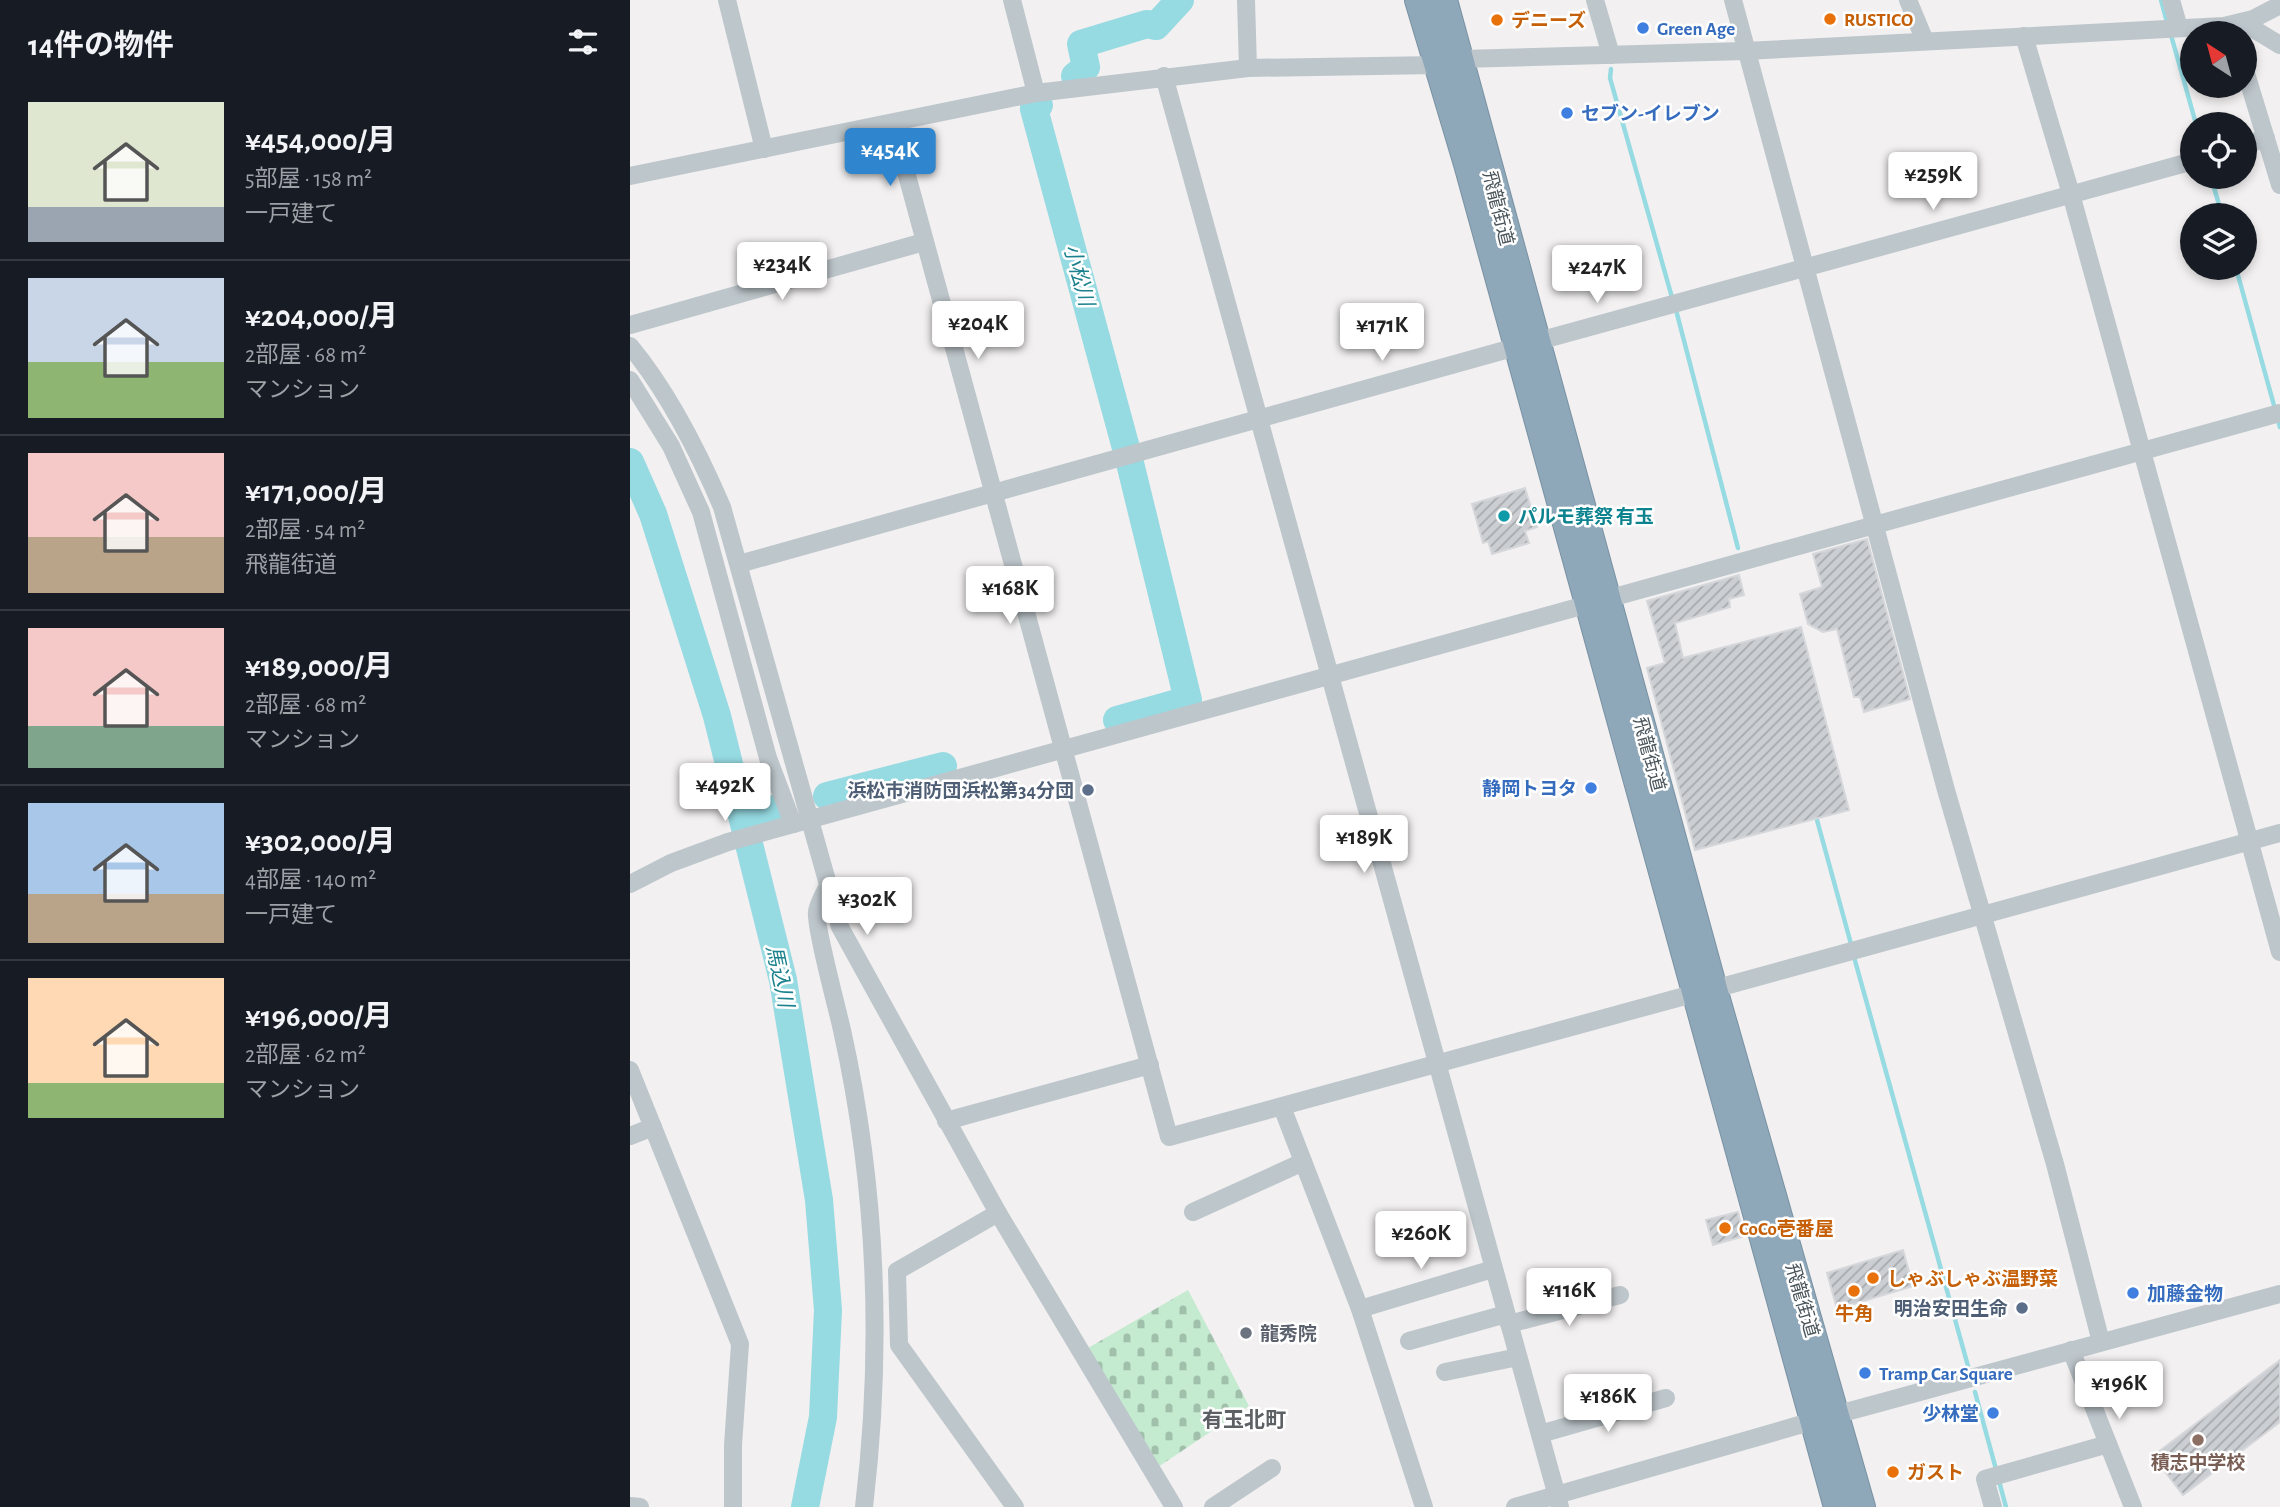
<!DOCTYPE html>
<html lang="ja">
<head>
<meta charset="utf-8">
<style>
	:root { --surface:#171b24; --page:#20242c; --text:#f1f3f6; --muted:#9ea1a6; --line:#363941; --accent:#2f85ce }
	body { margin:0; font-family:"Alegreya Sans","Noto Sans JP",sans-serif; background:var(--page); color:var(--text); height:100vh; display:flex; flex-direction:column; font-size:26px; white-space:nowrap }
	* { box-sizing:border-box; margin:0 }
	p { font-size:23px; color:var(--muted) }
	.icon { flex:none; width:38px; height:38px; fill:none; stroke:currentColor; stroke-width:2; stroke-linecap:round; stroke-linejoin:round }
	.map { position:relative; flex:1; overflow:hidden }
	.panel { display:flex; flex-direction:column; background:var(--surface); width:630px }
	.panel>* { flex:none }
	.needle { width:46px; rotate:324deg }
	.buttons { position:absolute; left:1550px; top:21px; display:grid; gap:14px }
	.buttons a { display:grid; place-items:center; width:77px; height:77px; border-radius:50%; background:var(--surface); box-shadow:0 4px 10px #0003; font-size:35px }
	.price { position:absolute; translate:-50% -60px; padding:0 16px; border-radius:7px; background:#fff; color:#222; font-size:23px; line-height:46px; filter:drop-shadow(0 2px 4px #0008) }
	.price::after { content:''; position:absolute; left:50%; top:42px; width:21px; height:16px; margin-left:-10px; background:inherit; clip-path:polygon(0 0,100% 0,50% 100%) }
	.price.on { background:var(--accent); color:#fff }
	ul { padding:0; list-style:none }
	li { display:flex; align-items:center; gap:21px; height:175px; padding:0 28px }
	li+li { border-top:2px solid var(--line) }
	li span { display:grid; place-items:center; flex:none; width:196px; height:140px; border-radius:0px; color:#555 }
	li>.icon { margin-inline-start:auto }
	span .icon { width:84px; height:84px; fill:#fffc; stroke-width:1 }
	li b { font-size:30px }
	h2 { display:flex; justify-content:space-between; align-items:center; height:84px; padding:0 28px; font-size:30px }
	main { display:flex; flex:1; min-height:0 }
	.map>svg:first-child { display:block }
	.cemetery { fill:url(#cemetery-stones) }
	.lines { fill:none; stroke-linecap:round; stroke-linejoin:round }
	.stream { stroke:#96dae2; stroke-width:4.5 }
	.river { stroke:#96dae2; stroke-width:28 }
	.building { fill:url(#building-hatch); stroke:#d5d7db; stroke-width:2 }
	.highway-casing { stroke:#7992a4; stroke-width:28 }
	.minor { stroke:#bdc6cb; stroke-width:18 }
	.highway { stroke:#8ea7b9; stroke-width:26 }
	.food-dot { fill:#e8710a; stroke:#fff; stroke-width:2.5 }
	.shop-dot { fill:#3f7fe0; stroke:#fff; stroke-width:2.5 }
	.culture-dot { fill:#0f9aa8; stroke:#fff; stroke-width:2.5 }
	.service-dot { fill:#5c6f8a; stroke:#fff; stroke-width:2.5 }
	.worship-dot { fill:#6b7280; stroke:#fff; stroke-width:2.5 }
	.education-dot { fill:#8d6e63; stroke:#fff; stroke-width:2.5 }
	.labels { text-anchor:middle; stroke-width:5; stroke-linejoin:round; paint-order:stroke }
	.food-label { font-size:19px; font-weight:bold; fill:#c56008; stroke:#fff; text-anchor:start }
	.shop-label { font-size:19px; font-weight:bold; fill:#366cbe; stroke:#fff; text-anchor:start }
	.street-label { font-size:19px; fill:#4a555b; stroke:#fff }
	.culture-label { font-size:19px; font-weight:bold; fill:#0d838f; stroke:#fff; text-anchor:start }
	.service-label { font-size:19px; font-weight:bold; fill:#4e5e75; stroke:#fff; text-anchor:end }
	.worship-label { font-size:19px; font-weight:bold; fill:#5b616d; stroke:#fff; text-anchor:start }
	.education-label { font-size:19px; font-weight:bold; fill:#785e54; stroke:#fff }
	.water-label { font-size:21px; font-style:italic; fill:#1c828d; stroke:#fff }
	.neighbourhood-label { font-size:21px; font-weight:bold; fill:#5d6164; stroke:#fff }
</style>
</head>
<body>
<main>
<section class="panel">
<h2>14件の物件<svg class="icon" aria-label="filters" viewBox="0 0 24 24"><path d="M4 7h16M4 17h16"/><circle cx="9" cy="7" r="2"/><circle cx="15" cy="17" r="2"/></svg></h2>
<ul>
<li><span style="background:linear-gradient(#dfe7d0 75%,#9aa5b1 0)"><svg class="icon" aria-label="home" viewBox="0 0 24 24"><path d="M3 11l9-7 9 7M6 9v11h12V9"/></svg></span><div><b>¥454,000/月</b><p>5部屋 · 158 m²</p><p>一戸建て</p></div></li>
<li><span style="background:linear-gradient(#c9d6e8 60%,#8fb573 0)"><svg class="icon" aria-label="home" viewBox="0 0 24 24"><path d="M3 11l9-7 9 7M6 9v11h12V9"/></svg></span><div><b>¥204,000/月</b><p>2部屋 · 68 m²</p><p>マンション</p></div></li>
<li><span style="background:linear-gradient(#f6c9c9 60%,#b9a48a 0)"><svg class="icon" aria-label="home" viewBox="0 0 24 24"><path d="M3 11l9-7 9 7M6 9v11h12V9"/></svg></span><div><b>¥171,000/月</b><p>2部屋 · 54 m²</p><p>飛龍街道</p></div></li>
<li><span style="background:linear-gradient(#f6c9c9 70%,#7fa58c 0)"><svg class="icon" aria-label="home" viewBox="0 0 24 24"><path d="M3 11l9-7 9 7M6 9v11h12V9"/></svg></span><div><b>¥189,000/月</b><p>2部屋 · 68 m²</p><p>マンション</p></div></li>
<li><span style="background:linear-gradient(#a9c7e8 65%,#b9a48a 0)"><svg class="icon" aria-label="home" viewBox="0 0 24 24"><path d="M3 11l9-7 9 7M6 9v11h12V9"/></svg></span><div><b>¥302,000/月</b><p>4部屋 · 140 m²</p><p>一戸建て</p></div></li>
<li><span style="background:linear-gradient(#ffd9b3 75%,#8fb573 0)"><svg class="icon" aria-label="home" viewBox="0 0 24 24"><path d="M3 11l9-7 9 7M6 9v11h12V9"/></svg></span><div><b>¥196,000/月</b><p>2部屋 · 62 m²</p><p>マンション</p></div></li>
</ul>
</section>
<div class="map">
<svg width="1650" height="1507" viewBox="0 0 1650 1507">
	<defs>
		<pattern id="cemetery-stones" width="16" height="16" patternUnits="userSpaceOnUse" patternTransform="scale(1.75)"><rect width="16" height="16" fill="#c4eacf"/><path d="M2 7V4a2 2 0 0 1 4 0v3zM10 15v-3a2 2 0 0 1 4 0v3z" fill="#a1c0ab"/></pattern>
		<pattern id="building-hatch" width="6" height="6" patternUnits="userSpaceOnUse" patternTransform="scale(1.75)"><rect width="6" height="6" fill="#cbced2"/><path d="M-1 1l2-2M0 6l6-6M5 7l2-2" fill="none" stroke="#a7aaad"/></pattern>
	</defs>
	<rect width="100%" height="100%" fill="#f2f0f0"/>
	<path class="cemetery" d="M558 1290 619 1406 528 1467 458 1348Z"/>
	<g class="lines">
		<g class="stream">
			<path d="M1531 0 1538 26"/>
			<path d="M1541 35 1566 124"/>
			<path d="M981 69 980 78 1043 301"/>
			<path d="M1581 177 1592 215"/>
			<path d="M1606 268 1645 409"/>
			<path d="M1046 310 1108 548"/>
			<path d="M1647 417 1650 427"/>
			<path d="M1187 820 1221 944"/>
			<path d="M1224 957 1338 1366"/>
			<path d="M1345 1392 1367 1473"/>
			<path d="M1369 1481 1376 1507"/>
		</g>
		<g class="river">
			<path d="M445 76 456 67 451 44 517 24 526 26 550 0"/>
			<path d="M409 105 404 109 496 448"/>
			<path d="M0 462 23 514 87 716 153 980 189 1200 198 1310 193 1417 175 1507"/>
			<path d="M487 720 558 700 499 459"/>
			<path d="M197 796 313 766"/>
			<path d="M114 818 143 809"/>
		</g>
	</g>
	<g class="building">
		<path d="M895 488 907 527 895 531 899 543 862 554 858 541 853 543 842 504Z"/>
		<path d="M1237 539 1280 699 1234 712 1230 697H1224L1207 629 1193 632 1178 624 1170 594 1192 587 1183 554Z"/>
		<path d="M1109 575 1114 595 1099 599 1100 607 1045 623 1053 658 1171 627 1219 810 1065 850 1017 668 1035 663 1017 601Z"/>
		<path d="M1108 1212 1114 1236 1083 1245 1076 1220Z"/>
		<path d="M1273 1250 1283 1286 1207 1309 1197 1273Z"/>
		<path d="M1650 1360V1422L1553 1495 1523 1456Z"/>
	</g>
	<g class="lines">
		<g class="highway-casing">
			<g id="highway">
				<path d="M788 0 837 164 1207 1507"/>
				<path d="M814 0 1084 989 1232 1507"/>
			</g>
		</g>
		<g class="minor">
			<path d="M97 0 134 149"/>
			<path d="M382 0 406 93"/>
			<path d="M616 0 618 68"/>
			<path d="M965 0 981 55"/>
			<path d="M1103 0 1316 790 1425 1164 1471 1342"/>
			<path d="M1278 0 1295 41"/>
			<path d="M1541 0 1549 28"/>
			<path d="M1612 22 1650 45"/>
			<path d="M1394 36 1441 194 1650 952"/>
			<path d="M1615 70 1650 185"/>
			<path d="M534 76 930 1507"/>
			<path d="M263 124 539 1137 1066 993"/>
			<path d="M1615 145 1636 138"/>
			<path d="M0 176 406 93 618 68 807 65 831 59 1115 51 1594 26 1623 19 1650 5"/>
			<path d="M0 325 294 242"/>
			<path d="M905 342 1563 161"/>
			<path d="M0 346C39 393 68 451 92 507L210 927 368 1213 544 1507"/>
			<path d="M0 380 41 446 71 512 138 758 163 824"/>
			<path d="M109 564 886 347"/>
			<path d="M0 884 41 863 98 842 1650 413"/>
			<path d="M198 886C194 894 189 902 187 911 184 922 208 1012 212 1030 247 1188 253 1347 234 1507"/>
			<path d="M1084 989 1650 833"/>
			<path d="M0 1070 110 1344 103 1445V1507"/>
			<path d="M652 1107 730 1309 794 1507"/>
			<path d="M316 1121 520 1065"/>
			<path d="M0 1136 23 1127"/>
			<path d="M563 1212 673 1162"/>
			<path d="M368 1213 267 1271 269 1345 385 1507"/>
			<path d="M730 1309 863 1269"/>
			<path d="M879 1324 990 1295"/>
			<path d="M779 1341 876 1314"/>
			<path d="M1441 1350 1503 1507"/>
			<path d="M815 1372 888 1357"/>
			<path d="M910 1434 1036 1398"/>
			<path d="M0 1506 10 1507"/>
			<path d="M583 1507 642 1468"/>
			<path d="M885 1507 1183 1421 1650 1294"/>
			<path d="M1363 1507 1355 1479 1478 1444"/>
		</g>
		<use href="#highway" class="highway"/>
	</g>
	<g class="food-dot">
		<circle cx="1200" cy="19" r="7"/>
		<circle cx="867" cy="20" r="7"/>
		<circle cx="1095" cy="1228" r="7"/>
		<circle cx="1243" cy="1278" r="7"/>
		<circle cx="1224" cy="1291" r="7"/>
		<circle cx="1263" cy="1472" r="7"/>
	</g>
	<g class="shop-dot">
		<circle cx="1013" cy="28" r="7"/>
		<circle cx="937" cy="113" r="7"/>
		<circle cx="961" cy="788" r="7"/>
		<circle cx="1503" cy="1293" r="7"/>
		<circle cx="1235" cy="1373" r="7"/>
		<circle cx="1363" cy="1413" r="7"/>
	</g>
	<circle class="culture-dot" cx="874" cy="516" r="7"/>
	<g class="service-dot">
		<circle cx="458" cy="790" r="7"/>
		<circle cx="1392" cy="1308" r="7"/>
	</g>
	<circle class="worship-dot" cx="616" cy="1333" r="7"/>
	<circle class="education-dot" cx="1568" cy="1440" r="7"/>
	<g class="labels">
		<g class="food-label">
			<text x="1214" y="26">RUSTICO</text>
			<text x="881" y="27">デニーズ</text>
			<text x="1109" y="1235">CoCo壱番屋</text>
			<text x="1257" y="1285">しゃぶしゃぶ温野菜</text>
			<text x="1224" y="1320" text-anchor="middle">牛角</text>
			<text x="1277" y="1479">ガスト</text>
		</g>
		<g class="shop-label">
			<text x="1027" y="35">Green Age</text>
			<text x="951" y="120">セブン-イレブン</text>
			<text x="947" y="795" text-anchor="end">静岡トヨタ</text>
			<text x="1517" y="1300">加藤金物</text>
			<text x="1249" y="1380">Tramp Car Square</text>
			<text x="1349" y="1420" text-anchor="end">少林堂</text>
		</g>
		<g class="street-label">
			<text transform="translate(869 208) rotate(76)" y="7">飛龍街道</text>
			<text transform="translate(1020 754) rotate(75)" y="7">飛龍街道</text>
			<text transform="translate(1173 1300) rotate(74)" y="7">飛龍街道</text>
		</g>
		<g class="culture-label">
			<text x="888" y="523">パルモ葬祭 有玉</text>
		</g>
		<g class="service-label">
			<text x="444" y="797">浜松市消防団浜松第34分団</text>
			<text x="1378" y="1315">明治安田生命</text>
		</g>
		<g class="worship-label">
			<text x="630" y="1340">龍秀院</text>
		</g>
		<g class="education-label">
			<text x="1568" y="1469">積志中学校</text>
		</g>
		<g class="water-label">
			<text transform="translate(449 275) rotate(75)" y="7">小松川</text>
			<text transform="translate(150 976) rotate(78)" y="7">馬込川</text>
		</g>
		<g class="neighbourhood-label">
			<text x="614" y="1427">有玉北町</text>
		</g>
	</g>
</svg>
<div class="buttons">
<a><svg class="needle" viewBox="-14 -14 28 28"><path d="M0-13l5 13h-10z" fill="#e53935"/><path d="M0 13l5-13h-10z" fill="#9ea1a6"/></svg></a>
<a><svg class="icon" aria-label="locate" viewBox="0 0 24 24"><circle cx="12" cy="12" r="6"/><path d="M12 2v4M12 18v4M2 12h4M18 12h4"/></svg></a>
<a><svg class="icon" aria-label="layers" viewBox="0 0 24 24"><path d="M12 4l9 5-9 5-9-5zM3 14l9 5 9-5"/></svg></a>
</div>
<b class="price on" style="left:260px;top:188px">¥454K</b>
<b class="price" style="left:1303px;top:212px">¥259K</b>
<b class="price" style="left:152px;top:302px">¥234K</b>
<b class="price" style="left:967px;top:305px">¥247K</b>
<b class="price" style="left:348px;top:361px">¥204K</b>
<b class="price" style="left:752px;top:363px">¥171K</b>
<b class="price" style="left:380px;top:626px">¥168K</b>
<b class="price" style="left:95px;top:823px">¥492K</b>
<b class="price" style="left:734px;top:875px">¥189K</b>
<b class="price" style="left:237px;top:937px">¥302K</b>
<b class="price" style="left:791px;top:1271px">¥260K</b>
<b class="price" style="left:939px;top:1328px">¥116K</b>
<b class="price" style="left:1489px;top:1421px">¥196K</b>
<b class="price" style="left:978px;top:1434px">¥186K</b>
</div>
</main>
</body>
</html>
